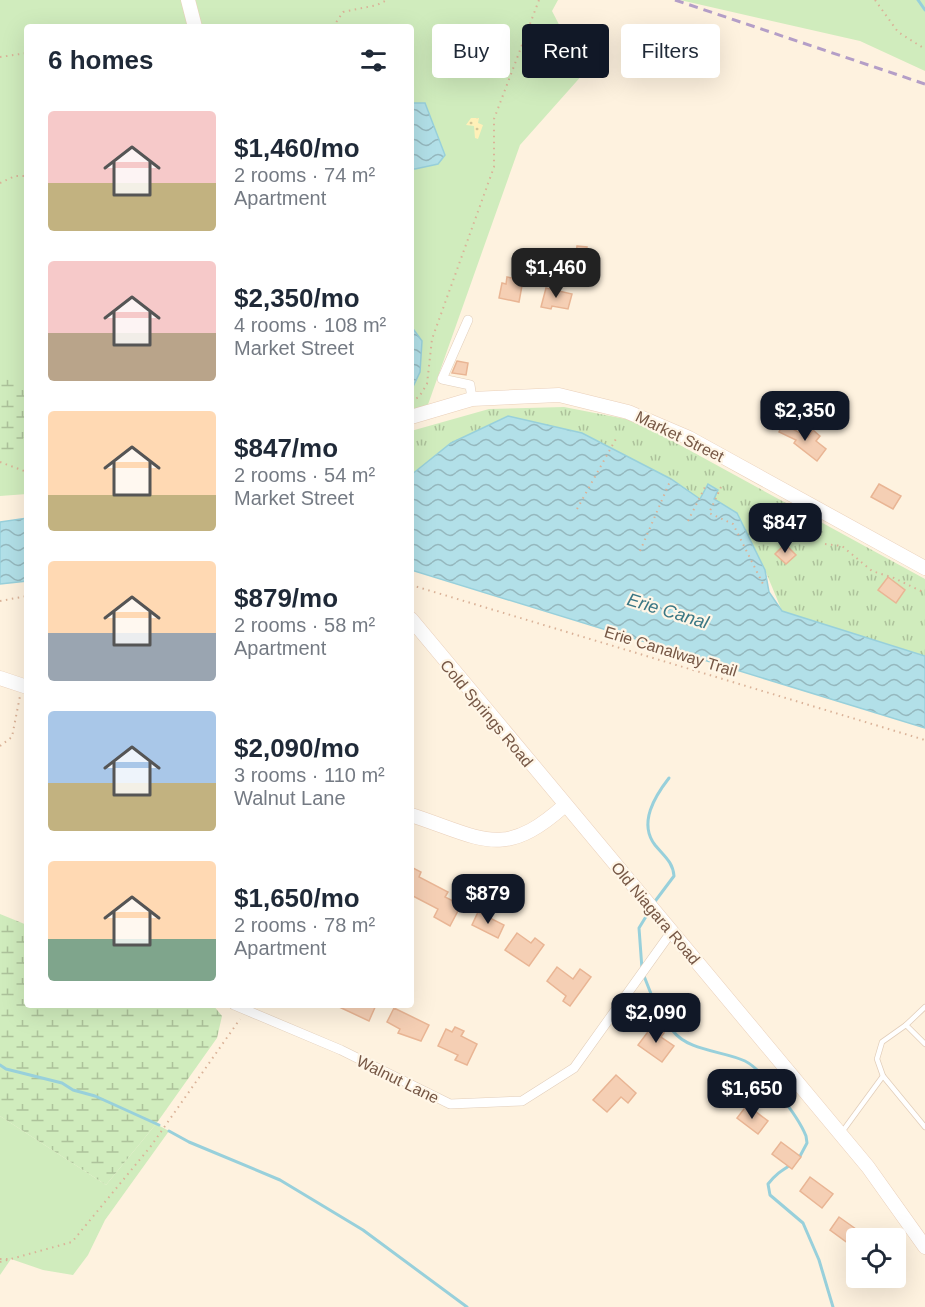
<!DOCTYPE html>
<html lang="en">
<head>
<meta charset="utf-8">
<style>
	:root { --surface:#fff; --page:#f6f6f7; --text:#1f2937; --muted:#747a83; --accent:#111827 }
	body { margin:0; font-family:Helvetica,sans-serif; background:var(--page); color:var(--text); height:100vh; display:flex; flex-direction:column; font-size:22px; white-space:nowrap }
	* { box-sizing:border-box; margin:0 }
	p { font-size:20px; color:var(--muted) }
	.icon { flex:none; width:33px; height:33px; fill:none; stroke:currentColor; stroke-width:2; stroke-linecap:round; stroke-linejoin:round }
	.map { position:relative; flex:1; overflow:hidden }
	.side { position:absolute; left:24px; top:24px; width:390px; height:984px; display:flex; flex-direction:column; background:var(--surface); border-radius:6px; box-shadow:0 6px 24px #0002 }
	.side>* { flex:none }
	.hud { position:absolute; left:432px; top:24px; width:402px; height:54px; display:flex; gap:12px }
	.buttons { position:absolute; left:846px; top:1228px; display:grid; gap:12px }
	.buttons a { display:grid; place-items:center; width:60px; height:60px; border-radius:6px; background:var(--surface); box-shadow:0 6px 24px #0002; font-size:30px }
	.price { position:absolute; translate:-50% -51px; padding:0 14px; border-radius:12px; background:var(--accent); color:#fff; font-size:20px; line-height:39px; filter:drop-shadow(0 2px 3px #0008) }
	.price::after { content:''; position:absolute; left:50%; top:36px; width:18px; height:14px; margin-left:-9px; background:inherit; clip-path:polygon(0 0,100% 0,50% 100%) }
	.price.selected { background:#222; color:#fff }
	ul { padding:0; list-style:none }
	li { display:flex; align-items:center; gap:18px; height:150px; padding:0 24px }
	li span { display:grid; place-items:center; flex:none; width:168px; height:120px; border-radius:6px; color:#555 }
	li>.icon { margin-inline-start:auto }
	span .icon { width:72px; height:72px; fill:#fffc; stroke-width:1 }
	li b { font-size:26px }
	h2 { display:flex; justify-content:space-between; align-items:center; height:72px; padding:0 24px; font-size:26px }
	.pill { padding:0 21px; border-radius:6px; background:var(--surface); box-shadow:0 6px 24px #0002; font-size:21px; line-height:54px }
	.pill.selected { background:var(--accent); color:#fff }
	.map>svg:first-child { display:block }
	.grass { fill:#d0ecbd }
	.wetland { fill:url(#wetland-marsh) }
	.sand { fill:url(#sand-dots) }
	.park { fill:url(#park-tufts) }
	.water { fill:url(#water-waves); stroke:#98d0db; stroke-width:1.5 }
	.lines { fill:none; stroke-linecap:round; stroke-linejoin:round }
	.stream { stroke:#98d0db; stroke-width:3 }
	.building { fill:#f5cfb4; stroke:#e9b594; stroke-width:1.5 }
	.lane-casing { stroke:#e2ceba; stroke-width:6 }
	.street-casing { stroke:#e2ceba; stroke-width:10 }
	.secondary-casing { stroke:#ead0ba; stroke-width:15 }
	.path { stroke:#dab298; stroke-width:2; stroke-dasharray:1.5 4.5; stroke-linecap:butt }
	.lane { stroke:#fff; stroke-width:4.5 }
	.street { stroke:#fff; stroke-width:9 }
	.secondary { stroke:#fff; stroke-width:14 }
	.rail { stroke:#b49ec7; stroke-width:3; stroke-dasharray:9 6; stroke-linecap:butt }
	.labels { text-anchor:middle; stroke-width:4.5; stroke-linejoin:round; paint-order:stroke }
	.street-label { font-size:16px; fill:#765745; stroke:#fff6e7 }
	.water-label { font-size:18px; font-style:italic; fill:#3b7784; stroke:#fff6e7 }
</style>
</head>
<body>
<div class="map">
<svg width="925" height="1307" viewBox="0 0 925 1307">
	<defs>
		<pattern id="wetland-marsh" width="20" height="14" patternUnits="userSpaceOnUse" patternTransform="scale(1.5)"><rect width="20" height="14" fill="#d0ecbd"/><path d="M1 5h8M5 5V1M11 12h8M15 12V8" fill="none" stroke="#adc29b"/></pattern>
		<pattern id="sand-dots" width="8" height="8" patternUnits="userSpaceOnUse" patternTransform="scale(1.5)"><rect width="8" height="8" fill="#fff0b8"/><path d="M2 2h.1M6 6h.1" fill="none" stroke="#d3c597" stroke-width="1.8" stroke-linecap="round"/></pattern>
		<pattern id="park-tufts" width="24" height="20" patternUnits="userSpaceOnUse" patternTransform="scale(1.5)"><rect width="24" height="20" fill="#d0ecbd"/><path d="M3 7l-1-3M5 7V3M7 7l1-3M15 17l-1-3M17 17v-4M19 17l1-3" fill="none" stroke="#adc29b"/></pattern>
		<pattern id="water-waves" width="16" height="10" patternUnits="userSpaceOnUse" patternTransform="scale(1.5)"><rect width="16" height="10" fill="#b2e0e8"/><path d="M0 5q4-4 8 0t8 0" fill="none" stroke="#95b8be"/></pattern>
	</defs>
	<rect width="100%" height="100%" fill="#fef2df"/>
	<g class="grass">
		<path d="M0 0H558L552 11 584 73 520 145 425 413 411 416V27H27V494L0 496Z"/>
		<path d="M680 0H925V71L860 41Z"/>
		<path d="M0 1116 106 1185 156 1124 169 1131 105 1220 88 1255 73 1275 43 1270 11 1259 0 1275Z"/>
	</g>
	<g class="wetland">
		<path d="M0 379 9 380 27 393C27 411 31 459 0 453Z"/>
		<path d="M0 914 27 925V1005H213L222 1016 217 1038 156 1124 106 1185 0 1116Z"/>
	</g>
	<path class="sand" d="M471 118H479L478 123 483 125 478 139 475 138 474 126 466 125Z"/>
	<path class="park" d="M564 407 636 421 925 579V656L782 611 765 570 451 443 411 475V431L489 409Z"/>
	<g class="water">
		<path d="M413 103H425L445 155 438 164 415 169H411V105Z"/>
		<path d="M411 326 422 341 420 372 411 391Z"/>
		<path d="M508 416 582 433 671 479 700 499 708 484 718 490 714 499 737 513 765 570 769 592 782 611 925 656V728L411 570V475L451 443Z"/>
		<path d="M27 518V581L0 584V522Z"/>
	</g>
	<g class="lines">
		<g class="stream">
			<path d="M918 0 925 10"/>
			<path d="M653 904 674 876C673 862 664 856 655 845 638 823 655 796 669 778"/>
			<path d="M642 969 639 928 650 910"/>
			<path d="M644 976C654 1001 656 1010 673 1031 688 1051 724 1051 745 1061 763 1070 798 1116 806 1136L807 1143 799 1158"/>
			<path d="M0 1065 6 1069 62 1083 73 1090 95 1096 159 1125"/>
			<path d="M169 1131 189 1142 280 1180 363 1230 467 1307"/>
			<path d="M792 1164C781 1171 776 1174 768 1184L770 1195 803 1223 819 1260 833 1307"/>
		</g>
	</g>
	<g class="building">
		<path d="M577 246 587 247 586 256 576 255Z"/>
		<path d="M507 277 523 280 519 302 499 298 502 283 506 284Z"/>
		<path d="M546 288 572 294 568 309 552 306 551 309 541 307Z"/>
		<path d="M457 361 468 363 466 375 452 373Z"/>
		<path d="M783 424 808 437 813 430 820 436 816 441 826 449 817 461 794 443 796 440 779 432Z"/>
		<path d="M879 484 901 496 893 509 871 497Z"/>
		<path d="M785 544 796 555 786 564 775 554Z"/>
		<path d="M888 577 905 590 896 603 878 590Z"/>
		<path d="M411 867 421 872 419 877 448 892 445 897 461 905 450 926 434 917 438 909 411 895Z"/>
		<path d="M478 912 504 925 498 938 472 925Z"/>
		<path d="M517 933 531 943 535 938 544 945 529 966 505 950Z"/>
		<path d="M557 967 573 979 580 969 591 977 570 1006 563 1001 566 996 547 981Z"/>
		<path d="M335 1005H376L369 1021Z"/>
		<path d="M394 1008 429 1025 421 1041 398 1033 400 1029 387 1022Z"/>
		<path d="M653 1025 664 1033 661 1037 674 1046 662 1062 638 1045Z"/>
		<path d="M455 1027 464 1031 461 1036 477 1044 467 1065 455 1060 458 1055 438 1046 446 1029 452 1032Z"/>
		<path d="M616 1075 636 1093 628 1103 621 1097 607 1112 593 1100Z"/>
		<path d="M747 1105 768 1121 758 1134 737 1118Z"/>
		<path d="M781 1142 801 1157 792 1169 772 1154Z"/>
		<path d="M810 1177 833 1194 822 1208 800 1191Z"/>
		<path d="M839 1217 870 1239H856V1249L830 1230Z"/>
	</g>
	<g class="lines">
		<g class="lane-casing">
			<g id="lane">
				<path d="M925 1007 906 1025 925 1044"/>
				<path d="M906 1025 882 1042 877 1059 883 1076 925 1127"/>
				<path d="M842 1132 883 1076"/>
			</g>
		</g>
		<g class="street-casing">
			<g id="street">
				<path d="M468 320 442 379 470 385 472 399"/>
				<path d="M234 1005 341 1050 450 1104 522 1101 574 1068 672 931"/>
			</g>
		</g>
		<g class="secondary-casing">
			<g id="secondary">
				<path d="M188 0 195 27"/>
				<path d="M411 417 472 399 559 395 628 412 689 438 925 568"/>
				<path d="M411 619 868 1167 925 1247"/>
				<path d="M0 678 27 687"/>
				<path d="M411 815C482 838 503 861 565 805"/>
			</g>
		</g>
		<g class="path">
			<path d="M875 0 898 32 925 49"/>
			<path d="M132 27H139"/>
			<path d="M333 27 343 12 377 5 387 0"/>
			<path d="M0 57 27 53"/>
			<path d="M0 183 15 176H27"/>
			<path d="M411 401 419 397 427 384 432 339 494 167V119L539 0"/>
			<path d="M0 462 27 472"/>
			<path d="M721 487 709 513 733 524 764 586"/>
			<path d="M577 509 617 437"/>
			<path d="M688 521 706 485"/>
			<path d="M825 544 842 546 872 571 894 578 925 593"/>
			<path d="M640 551 671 479"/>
			<path d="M411 585 925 740"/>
			<path d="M0 601 27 596"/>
			<path d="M0 746 12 737 20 696"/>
			<path d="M0 1259H8"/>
			<path d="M0 1262 72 1242 151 1146 240 1019"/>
		</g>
		<use href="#lane" class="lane"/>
		<use href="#street" class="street"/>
		<use href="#secondary" class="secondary"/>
		<path class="rail" d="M675 0 925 84"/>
	</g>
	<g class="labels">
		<g class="street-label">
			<text transform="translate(680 436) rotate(26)" y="6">Market Street</text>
			<text transform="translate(671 651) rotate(17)" y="6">Erie Canalway Trail</text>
			<text transform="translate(487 713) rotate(50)" y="6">Cold Springs Road</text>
			<text transform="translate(656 913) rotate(50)" y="6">Old Niagara Road</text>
			<text transform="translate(398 1079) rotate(26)" y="6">Walnut Lane</text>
		</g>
		<g class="water-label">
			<text transform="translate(668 611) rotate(17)" y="6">Erie Canal</text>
		</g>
	</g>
</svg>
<div class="buttons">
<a><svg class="icon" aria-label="locate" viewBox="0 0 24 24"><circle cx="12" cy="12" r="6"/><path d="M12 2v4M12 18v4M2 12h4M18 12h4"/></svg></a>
</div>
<b class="price selected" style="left:556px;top:299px">$1,460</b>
<b class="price" style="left:805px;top:442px">$2,350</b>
<b class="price" style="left:785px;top:554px">$847</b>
<b class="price" style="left:488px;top:925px">$879</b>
<b class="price" style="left:656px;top:1044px">$2,090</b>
<b class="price" style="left:752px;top:1120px">$1,650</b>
<div class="hud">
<a class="pill">Buy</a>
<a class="pill selected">Rent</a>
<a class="pill">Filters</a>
</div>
<section class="side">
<h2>6 homes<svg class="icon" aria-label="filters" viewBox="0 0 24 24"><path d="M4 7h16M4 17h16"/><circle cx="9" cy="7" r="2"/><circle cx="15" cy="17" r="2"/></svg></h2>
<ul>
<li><span style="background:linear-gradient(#f6c9c9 60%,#c2b280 0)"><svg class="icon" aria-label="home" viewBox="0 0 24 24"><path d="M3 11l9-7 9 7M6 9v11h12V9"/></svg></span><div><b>$1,460/mo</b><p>2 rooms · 74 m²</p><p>Apartment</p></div></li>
<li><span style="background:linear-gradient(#f6c9c9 60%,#b9a48a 0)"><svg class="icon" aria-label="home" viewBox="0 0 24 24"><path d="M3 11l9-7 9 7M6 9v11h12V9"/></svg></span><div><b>$2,350/mo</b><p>4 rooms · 108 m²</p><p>Market Street</p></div></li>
<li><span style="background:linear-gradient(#ffd9b3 70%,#c2b280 0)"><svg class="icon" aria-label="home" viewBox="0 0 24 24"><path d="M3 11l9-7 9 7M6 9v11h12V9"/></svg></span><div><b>$847/mo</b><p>2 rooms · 54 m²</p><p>Market Street</p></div></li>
<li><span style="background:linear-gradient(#ffd9b3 60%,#9aa5b1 0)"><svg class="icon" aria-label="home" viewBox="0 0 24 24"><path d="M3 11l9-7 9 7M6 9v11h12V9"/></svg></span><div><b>$879/mo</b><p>2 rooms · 58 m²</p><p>Apartment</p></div></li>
<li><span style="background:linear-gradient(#a9c7e8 60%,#c2b280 0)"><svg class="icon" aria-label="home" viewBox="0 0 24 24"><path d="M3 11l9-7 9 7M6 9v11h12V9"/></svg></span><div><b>$2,090/mo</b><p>3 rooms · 110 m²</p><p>Walnut Lane</p></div></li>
<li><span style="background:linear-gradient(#ffd9b3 65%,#7fa58c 0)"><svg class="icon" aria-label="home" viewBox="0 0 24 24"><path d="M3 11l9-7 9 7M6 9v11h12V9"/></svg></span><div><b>$1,650/mo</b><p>2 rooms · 78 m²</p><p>Apartment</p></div></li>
</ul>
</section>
</div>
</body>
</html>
